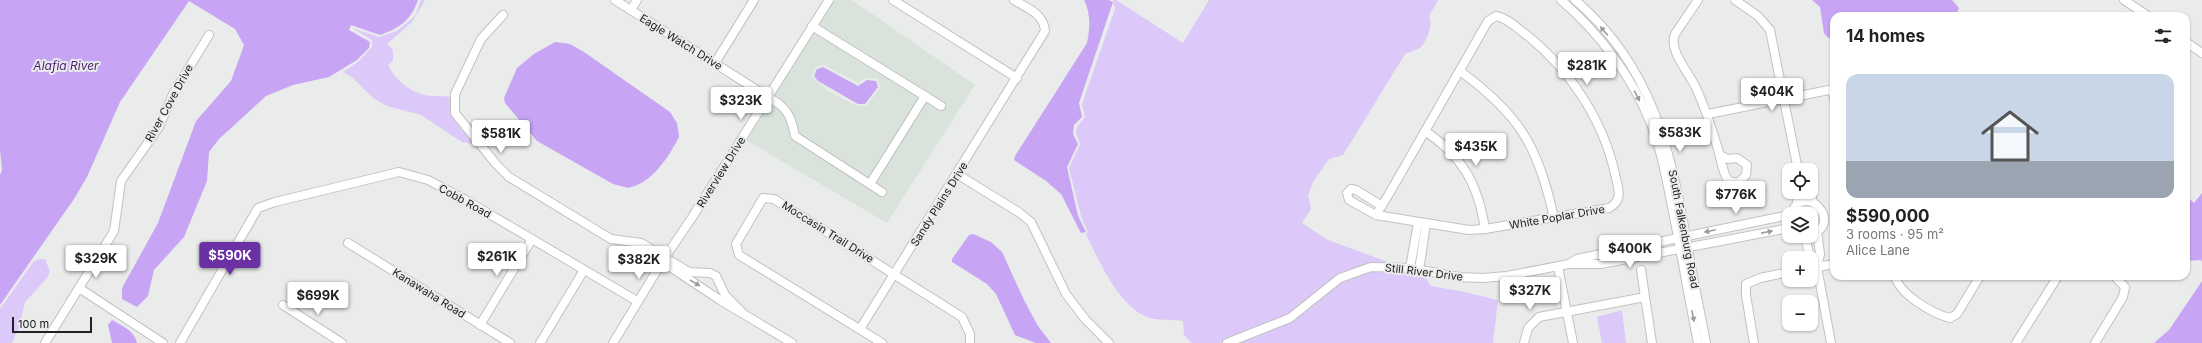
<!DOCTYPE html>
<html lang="en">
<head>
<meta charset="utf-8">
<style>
	:root { --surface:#fff; --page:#f6f6f6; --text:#222; --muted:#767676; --accent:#6c30a5 }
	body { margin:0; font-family:Inter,sans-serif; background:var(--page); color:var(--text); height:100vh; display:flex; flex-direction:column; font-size:15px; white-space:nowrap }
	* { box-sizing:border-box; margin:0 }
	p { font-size:13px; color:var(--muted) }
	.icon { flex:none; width:22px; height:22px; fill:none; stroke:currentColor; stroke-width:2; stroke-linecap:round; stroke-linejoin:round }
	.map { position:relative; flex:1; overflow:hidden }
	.sheet { position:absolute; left:1830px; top:12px; width:360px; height:268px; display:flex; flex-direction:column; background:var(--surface); border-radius:12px; box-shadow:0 1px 3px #0004 }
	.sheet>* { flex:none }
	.controls { position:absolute; left:1782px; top:163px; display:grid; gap:8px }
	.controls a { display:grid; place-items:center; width:36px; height:36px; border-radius:8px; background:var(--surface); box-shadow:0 1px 3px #0004; font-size:20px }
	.scale { position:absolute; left:12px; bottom:10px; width:80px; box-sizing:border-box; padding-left:4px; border:2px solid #202121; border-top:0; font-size:11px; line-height:14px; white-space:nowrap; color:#202121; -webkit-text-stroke:3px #e9ecea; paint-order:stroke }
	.price { position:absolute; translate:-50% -34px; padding:0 9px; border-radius:4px; background:#fff; color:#222; font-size:13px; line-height:26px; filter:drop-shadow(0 1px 2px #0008) }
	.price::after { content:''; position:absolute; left:50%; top:24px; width:12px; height:9px; margin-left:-6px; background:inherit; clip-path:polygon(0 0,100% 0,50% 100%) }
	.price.active { background:var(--accent); color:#fff }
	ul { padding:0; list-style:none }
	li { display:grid; align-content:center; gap:8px; height:212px; padding:0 16px }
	li span { display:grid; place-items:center; height:124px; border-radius:12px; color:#555 }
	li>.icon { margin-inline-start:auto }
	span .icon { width:72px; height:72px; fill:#fffc; stroke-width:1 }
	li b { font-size:17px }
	h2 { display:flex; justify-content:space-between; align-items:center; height:48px; padding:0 16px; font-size:17px }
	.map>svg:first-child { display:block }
	.built { fill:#d9e3dc; fill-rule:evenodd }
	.green { fill:#dcc8f9 }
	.water { fill:#c7a5f4 }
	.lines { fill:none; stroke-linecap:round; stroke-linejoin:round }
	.minor-casing { stroke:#c0c3c1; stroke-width:10 }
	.minor { stroke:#fff; stroke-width:8 }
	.oneway { fill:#9b9b9b }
	.labels { text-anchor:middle; stroke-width:4; stroke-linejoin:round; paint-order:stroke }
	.street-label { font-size:11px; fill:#202121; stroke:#e9ecea }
	.water-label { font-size:12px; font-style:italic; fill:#50217c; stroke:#e9ecea }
</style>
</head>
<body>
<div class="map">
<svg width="2202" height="343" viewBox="0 0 2202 343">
	<rect width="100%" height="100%" fill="#e9ecea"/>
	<path class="built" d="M830 0H852L975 85 887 223 746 140ZM824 65 858 83 866 78 878 79 880 88 867 105 857 106 828 91 812 77 816 67Z"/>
	<g class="green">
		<path d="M421 0H425L412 22 387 44 393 50V61L388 65C395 81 415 96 433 96 440 96 445 96 452 97V115L461 130 467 133 477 145 462 142 421 115 387 106 373 98 352 77 343 72 358 62 372 47V40L352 28 379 37 397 31 415 16Z"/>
		<path d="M1113 0H1116L1183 43 1209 0H1438L1429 16C1433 24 1427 41 1421 47 1417 50 1410 52 1405 54L1343 155 1329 159 1313 182 1308 196 1311 209 1302 223 1328 240 1393 264 1370 265 1339 276 1288 315 1220 343H1192L1184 335 1183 321C1173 319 1155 321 1147 317 1118 305 1099 261 1086 234L1088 232 1081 216 1069 168 1080 144C1074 128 1075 130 1085 117L1082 104 1115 9Z"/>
		<path d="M40 259H45L50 272 47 278 25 302 19 327 12 343H0V309L34 261Z"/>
		<path d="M1372 270 1417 272 1423 274 1431 286 1465 292 1498 300 1493 343H1234L1271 329 1342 281Z"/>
		<path d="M1622 310 1626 343H1602L1597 317Z"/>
	</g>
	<g class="water">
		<path d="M0 0H418C411 20 400 28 380 35L351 25 349 30 370 42 369 48 357 60 329 77 293 85 266 96 219 139 209 152 207 181 184 237 154 270 148 296 137 307 122 299V288L158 223 196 121 231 81 244 45 235 29 189 1 120 102 87 177 74 199 0 305V175L2 170 0 150Z"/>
		<path d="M1084 0H1109L1113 2 1079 103 1082 117 1074 125 1073 134 1078 144 1067 167 1078 216 1086 232 1081 233 1061 194 1046 181 1014 160 1015 156 1087 43C1090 28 1091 14 1084 0Z"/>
		<path d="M1812 0H1952L1959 8 1956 16H1834V37L1828 38 1824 33 1820 7Z"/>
		<path d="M555 42 570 44 584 52 670 112 677 123 679 137C668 158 652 183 628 188L613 184 537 141 505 103 504 98 517 68 534 54Z"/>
		<path d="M823 67 858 86 867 80 876 81 878 87 865 104H858L818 81 814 76 817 69Z"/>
		<path d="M2202 193V262L2201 260 2186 261V196L2194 203Z"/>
		<path d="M973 234 991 242 1002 252 1024 300 1038 326 1051 343H1036L1015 335 996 294 987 284 952 262V259L969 235Z"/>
		<path d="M2202 281V343H2154L2169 330Z"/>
		<path d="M112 320C122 326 135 331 137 343H112L108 325Z"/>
	</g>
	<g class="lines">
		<g class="minor-casing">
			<g id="minor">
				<path d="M615 0 779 104C790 113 792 122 795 136L882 192"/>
				<path d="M893 0 1017 78"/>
				<path d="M1561 0C1599 33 1632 76 1651 124 1662 152 1667 182 1673 212 1682 256 1689 299 1698 343"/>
				<path d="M1575 0C1653 66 1671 152 1688 248 1693 280 1700 311 1706 343"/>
				<path d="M1698 0 1675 34C1668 50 1688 71 1695 86 1705 106 1711 127 1718 149 1721 160 1722 170 1728 181L1738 183 1746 175 1747 165 1737 158 1728 159 1720 155"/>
				<path d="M1735 0 1758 16 1770 30 1798 170"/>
				<path d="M2124 0 2148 16"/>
				<path d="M631 10 637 0"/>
				<path d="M503 15 481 39 455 94V113L496 164 509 177 611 239 641 243 689 272 710 273 716 276 725 295 742 312"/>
				<path d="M812 26 925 96"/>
				<path d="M2186 42 2202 53"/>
				<path d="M715 63 754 0"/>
				<path d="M1460 71C1520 115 1538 146 1554 218"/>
				<path d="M1832 90 1834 98"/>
				<path d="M1708 114 1834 89"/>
				<path d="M1425 131C1463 157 1478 184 1485 229"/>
				<path d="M957 174 1020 213 1031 222 1066 294 1085 319 1109 343"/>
				<path d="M870 184 925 96 941 106"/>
				<path d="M1795 192 1798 204"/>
				<path d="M1810 192 1813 202"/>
				<path d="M1791 214C1804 179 1845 224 1811 234"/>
				<path d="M1376 215 1389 194 1488 21 1496 16C1507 18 1516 27 1524 33 1568 67 1603 119 1615 174 1618 188 1624 200 1609 208L1485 229 1469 230 1376 215 1349 200 1347 193 1351 189 1356 190 1382 206"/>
				<path d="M1817 231 1820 254 1817 267 1831 343"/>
				<path d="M1805 236 1810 258"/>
				<path d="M348 243 510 343"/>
				<path d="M646 251 720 300 792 343"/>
				<path d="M1569 264 1577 259 1789 215"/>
				<path d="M1558 267 1573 343"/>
				<path d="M1410 268 1418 223"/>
				<path d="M1811 268 1834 264"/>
				<path d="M1419 270 1426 224"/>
				<path d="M1641 270 1652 343"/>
				<path d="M1895 276C1899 294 1933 314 1950 318L1957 314 1980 276"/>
				<path d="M79 288 163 343"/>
				<path d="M283 305 342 343"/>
				<path d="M480 325 532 239"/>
				<path d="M860 329 1045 31C1044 14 1027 8 1014 0"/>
				<path d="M45 343 114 231 121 181 159 127 173 94 209 35"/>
				<path d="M180 343 258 208 275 202 399 172 428 180 464 199 637 301"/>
				<path d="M540 343 584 270"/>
				<path d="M613 343 662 262 693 216 829 0"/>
				<path d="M882 343 739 255 736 244 763 198 774 199 962 317 970 334V343"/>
				<path d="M1227 343 1290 318 1340 278 1371 267 1410 268 1459 277 1483 278 1507 276 1569 264H1601L1789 228"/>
				<path d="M1524 343 1528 328 1539 317 1645 297"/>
				<path d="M1754 343 1746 295V284L1760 278 1789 272"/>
				<path d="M2016 343 2058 276"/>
				<path d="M2095 343 2123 297 2125 287 2114 276"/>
			</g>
		</g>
		<use href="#minor" class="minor"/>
	</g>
	<defs><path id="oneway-solid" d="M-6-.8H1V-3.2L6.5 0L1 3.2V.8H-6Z"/></defs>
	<g class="oneway">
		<use href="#oneway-solid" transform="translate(1604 31) rotate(-130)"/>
		<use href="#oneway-solid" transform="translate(1637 96) rotate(63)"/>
		<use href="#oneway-solid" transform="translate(1710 231) rotate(168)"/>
		<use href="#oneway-solid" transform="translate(1767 232) rotate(-11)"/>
		<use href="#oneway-solid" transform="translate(695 283) rotate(31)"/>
		<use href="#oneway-solid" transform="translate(1693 316) rotate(79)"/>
	</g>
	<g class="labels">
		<g class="street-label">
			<text transform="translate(681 42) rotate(32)" y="4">Eagle Watch Drive</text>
			<text transform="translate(169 103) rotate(-61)" y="4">River Cove Drive</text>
			<text transform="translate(721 172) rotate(-58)" y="4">Riverview Drive</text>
			<text transform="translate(465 201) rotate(29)" y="4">Cobb Road</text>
			<text transform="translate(939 204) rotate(-58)" y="4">Sandy Plains Drive</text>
			<text transform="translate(1557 217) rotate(-10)" y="4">White Poplar Drive</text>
			<text transform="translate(1684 229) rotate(79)" y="4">South Falkenburg Road</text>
			<text transform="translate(828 232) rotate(32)" y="4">Moccasin Trail Drive</text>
			<text transform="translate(1424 272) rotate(7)" y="4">Still River Drive</text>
			<text transform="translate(429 293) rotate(32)" y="4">Kanawaha Road</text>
		</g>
		<g class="water-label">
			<text x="66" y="70">Alafia River</text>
		</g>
	</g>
</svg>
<div class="controls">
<a><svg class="icon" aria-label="locate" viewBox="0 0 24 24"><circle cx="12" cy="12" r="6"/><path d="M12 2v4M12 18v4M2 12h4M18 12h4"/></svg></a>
<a><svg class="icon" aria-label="layers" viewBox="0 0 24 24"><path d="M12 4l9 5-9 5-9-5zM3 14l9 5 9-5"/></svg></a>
<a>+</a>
<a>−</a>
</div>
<div class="scale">100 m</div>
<b class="price" style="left:1587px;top:86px">$281K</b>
<b class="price" style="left:1772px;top:112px">$404K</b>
<b class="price" style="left:741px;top:121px">$323K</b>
<b class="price" style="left:1680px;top:153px">$583K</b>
<b class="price" style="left:501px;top:154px">$581K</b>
<b class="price" style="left:1476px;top:167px">$435K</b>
<b class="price" style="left:1736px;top:215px">$776K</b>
<b class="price" style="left:1630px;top:269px">$400K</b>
<b class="price active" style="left:230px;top:276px">$590K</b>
<b class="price" style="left:497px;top:277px">$261K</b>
<b class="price" style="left:96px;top:279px">$329K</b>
<b class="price" style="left:639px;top:280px">$382K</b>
<b class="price" style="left:1530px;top:311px">$327K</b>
<b class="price" style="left:318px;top:316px">$699K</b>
<section class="sheet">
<h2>14 homes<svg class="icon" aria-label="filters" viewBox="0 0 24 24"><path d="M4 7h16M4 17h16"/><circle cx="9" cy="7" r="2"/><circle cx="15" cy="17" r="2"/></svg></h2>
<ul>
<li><span style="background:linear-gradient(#c9d6e8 70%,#9aa5b1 0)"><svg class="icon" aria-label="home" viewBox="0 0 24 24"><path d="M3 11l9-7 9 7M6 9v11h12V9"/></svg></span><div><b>$590,000</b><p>3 rooms · 95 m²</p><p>Alice Lane</p></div></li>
</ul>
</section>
</div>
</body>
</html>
